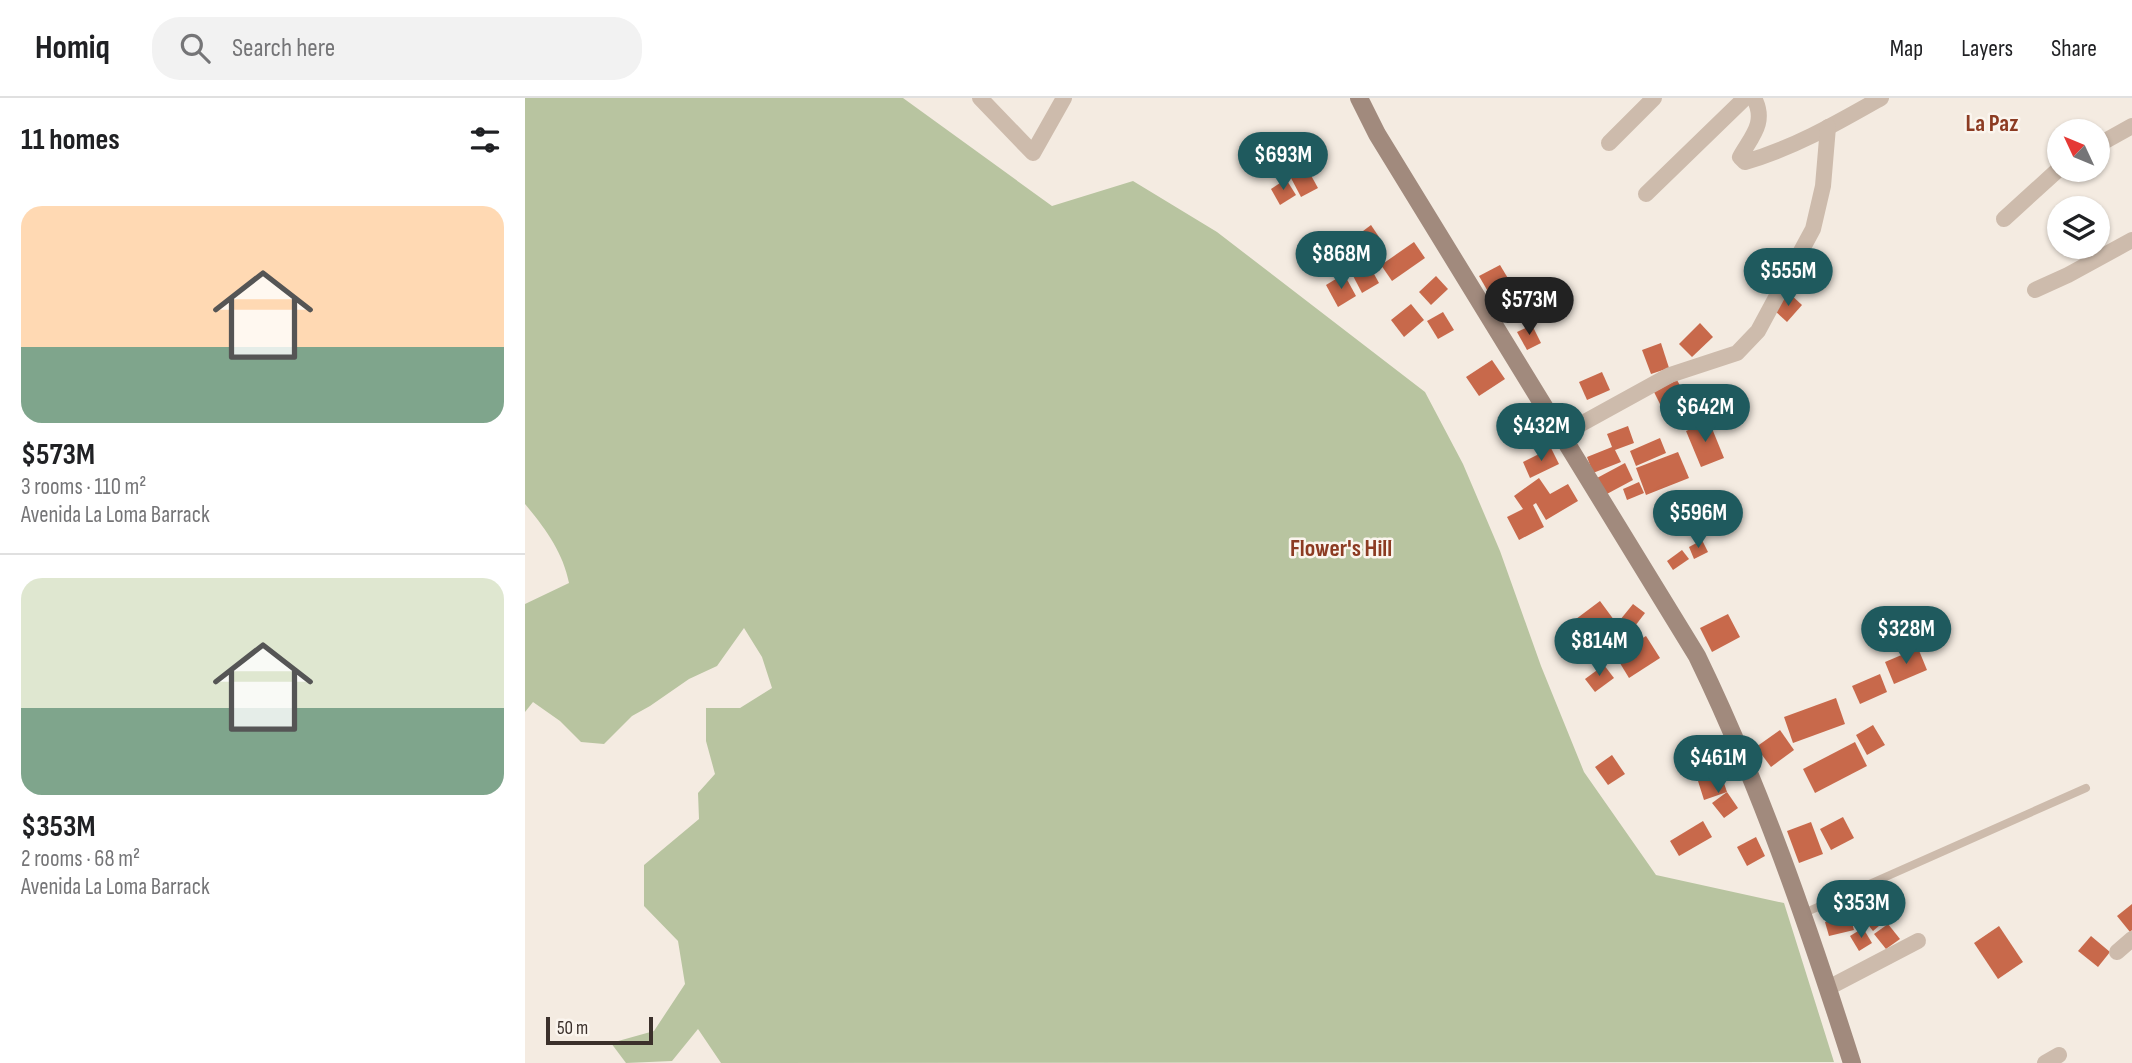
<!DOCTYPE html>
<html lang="en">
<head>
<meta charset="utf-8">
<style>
	:root { --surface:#fff; --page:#f2f2f2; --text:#202124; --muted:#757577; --line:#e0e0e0; --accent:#1f5a5e }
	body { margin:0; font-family:"Sofia Sans Condensed",sans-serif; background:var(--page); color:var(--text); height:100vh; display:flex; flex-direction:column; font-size:26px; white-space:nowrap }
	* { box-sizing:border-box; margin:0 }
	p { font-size:23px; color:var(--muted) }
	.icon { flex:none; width:38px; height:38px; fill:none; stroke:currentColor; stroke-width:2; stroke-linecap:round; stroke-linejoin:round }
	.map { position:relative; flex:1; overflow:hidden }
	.sheet { display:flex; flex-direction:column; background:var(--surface); width:525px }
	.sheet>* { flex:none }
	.needle { width:46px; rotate:314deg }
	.buttons { position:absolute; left:1522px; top:21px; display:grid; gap:14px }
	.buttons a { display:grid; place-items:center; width:63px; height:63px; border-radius:50%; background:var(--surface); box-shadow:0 2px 5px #0004; font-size:35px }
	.scale { position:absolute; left:21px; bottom:18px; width:107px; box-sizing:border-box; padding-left:7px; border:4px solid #3b302b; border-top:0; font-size:19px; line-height:24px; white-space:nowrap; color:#3b302b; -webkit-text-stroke:5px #fbf5ee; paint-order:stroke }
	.price { position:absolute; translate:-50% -60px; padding:0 16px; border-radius:24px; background:var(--accent); color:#fff; font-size:23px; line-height:46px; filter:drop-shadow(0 2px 4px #0008) }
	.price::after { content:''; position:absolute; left:50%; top:42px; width:21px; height:16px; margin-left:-10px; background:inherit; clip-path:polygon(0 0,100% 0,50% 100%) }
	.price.on { background:#222; color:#fff }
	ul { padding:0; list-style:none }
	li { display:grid; align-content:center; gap:14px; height:371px; padding:0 21px }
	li+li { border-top:2px solid var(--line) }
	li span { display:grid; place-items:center; height:217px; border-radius:21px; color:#555 }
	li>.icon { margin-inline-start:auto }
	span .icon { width:126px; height:126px; fill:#fffc; stroke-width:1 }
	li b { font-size:30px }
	h2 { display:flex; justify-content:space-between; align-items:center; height:84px; padding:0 21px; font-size:30px }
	header { display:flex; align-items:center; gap:42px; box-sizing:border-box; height:98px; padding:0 35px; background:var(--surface); border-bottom:2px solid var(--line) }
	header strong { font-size:33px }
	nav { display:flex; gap:38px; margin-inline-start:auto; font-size:24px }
	.search { width:490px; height:63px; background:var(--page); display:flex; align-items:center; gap:18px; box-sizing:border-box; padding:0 24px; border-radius:28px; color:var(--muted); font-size:26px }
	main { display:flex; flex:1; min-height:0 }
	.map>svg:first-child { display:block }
	.green { fill:#b8c4a0 }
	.building { fill:#c8694b }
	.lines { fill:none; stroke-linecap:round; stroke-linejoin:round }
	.lane { stroke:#cdbbac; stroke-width:8 }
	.street { stroke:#cdbbac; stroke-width:16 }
	.secondary { stroke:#a18a7d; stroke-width:18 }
	.labels { text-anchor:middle; stroke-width:5; stroke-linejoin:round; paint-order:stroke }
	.neighbourhood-label { font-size:24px; font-weight:bold; fill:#8c3b22; stroke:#fbf5ee }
</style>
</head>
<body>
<header>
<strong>Homiq</strong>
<div class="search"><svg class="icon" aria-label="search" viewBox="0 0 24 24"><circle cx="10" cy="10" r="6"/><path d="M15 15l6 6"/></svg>Search here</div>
<nav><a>Map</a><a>Layers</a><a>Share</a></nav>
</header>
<main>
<section class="sheet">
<h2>11 homes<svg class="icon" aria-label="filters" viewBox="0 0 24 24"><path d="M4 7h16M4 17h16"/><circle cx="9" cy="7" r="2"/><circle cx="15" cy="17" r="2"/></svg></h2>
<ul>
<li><span style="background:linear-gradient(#ffd9b3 65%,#7fa58c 0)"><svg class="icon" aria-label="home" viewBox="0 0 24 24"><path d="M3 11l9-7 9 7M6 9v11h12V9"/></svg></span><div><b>$573M</b><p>3 rooms · 110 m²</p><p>Avenida La Loma Barrack</p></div></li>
<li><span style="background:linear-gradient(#dfe7d0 60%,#7fa58c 0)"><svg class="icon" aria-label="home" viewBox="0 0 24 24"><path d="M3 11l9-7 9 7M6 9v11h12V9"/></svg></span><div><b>$353M</b><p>2 rooms · 68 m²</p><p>Avenida La Loma Barrack</p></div></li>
</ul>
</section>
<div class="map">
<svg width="1607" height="965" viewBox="0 0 1607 965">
	<rect width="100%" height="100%" fill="#f4ebe1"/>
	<path class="green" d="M0 0H378L527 108 608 83 692 134 900 294 938 366 975 453 1016 568 1059 674 1131 777 1259 805 1309 964 196 965 173 931 147 963 101 965 86 945 129 933 160 886 153 843 119 808V767L174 721 173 695 190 676 181 643V610H215L247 590 237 559 219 530 192 568 164 581 125 608 107 618 79 646 56 644 35 623 8 604 0 614V506L44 485C38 454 20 430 0 406Z"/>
	<g class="building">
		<path d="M773 54 793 90 776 99 757 63Z"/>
		<path d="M761 81 771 97 755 107 746 91Z"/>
		<path d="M846 127 854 139 809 173 801 161Z"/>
		<path d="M889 144 900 160 867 183 856 167Z"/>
		<path d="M843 165 854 185 837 195 826 174Z"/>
		<path d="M975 167 990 192 969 204 954 178Z"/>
		<path d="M819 176 831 198 813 209 801 187Z"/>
		<path d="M911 178 923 191 906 207 894 194Z"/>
		<path d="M1264 195 1277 207 1262 224 1249 212Z"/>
		<path d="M993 198 1002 216 985 225 976 207Z"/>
		<path d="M886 206 899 222 879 239 866 222Z"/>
		<path d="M918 214 929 232 913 241 902 223Z"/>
		<path d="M1175 225 1188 239 1167 259 1154 246Z"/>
		<path d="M1007 227 1016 245 1002 252 992 234Z"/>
		<path d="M1136 245 1144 270 1126 276 1117 252Z"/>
		<path d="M967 262 980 281 954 298 941 279Z"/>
		<path d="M1077 274 1085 292 1062 302 1054 284Z"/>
		<path d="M1152 282 1168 311 1144 324 1129 294Z"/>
		<path d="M1184 323 1199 360 1176 369 1161 333Z"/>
		<path d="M1103 328 1109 345 1090 352 1096 364 1068 375 1062 359 1087 349 1082 336Z"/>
		<path d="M1135 340 1141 355 1111 368 1105 353Z"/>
		<path d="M1026 350 1034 366 1005 380 998 364Z"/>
		<path d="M1153 354 1164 380 1121 397 1111 370Z"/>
		<path d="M1100 365 1108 382 1080 397 1072 380Z"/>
		<path d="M1014 380 1025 396 1043 386 1053 403 1021 422 1011 405 1008 407 1019 429 994 442 982 419 998 411 989 398Z"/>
		<path d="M1114 384 1119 395 1102 402 1098 391Z"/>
		<path d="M1177 442 1183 454 1169 461 1164 449Z"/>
		<path d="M1157 452 1164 461 1148 472 1142 463Z"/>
		<path d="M1075 503 1092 526 1088 529 1096 540 1076 555 1067 544 1064 546 1047 524Z"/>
		<path d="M1108 506 1120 515 1107 532 1095 522Z"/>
		<path d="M1203 516 1215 539 1187 554 1175 530Z"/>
		<path d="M1121 538 1135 560 1104 580 1090 557Z"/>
		<path d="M1393 550 1402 572 1369 586 1360 564Z"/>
		<path d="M1079 567 1089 580 1070 594 1060 581Z"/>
		<path d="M1355 576 1362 594 1335 606 1327 588Z"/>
		<path d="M1311 600 1320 626 1268 645 1259 619Z"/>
		<path d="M1348 627 1360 647 1342 657 1331 637Z"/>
		<path d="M1255 632 1269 652 1246 669 1231 649Z"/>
		<path d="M1330 644 1342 668 1290 695 1278 671Z"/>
		<path d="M1087 657 1100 676 1083 687 1070 669Z"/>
		<path d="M1196 676 1202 694 1213 710 1199 720 1187 705 1202 694 1179 702 1173 683Z"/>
		<path d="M1318 719 1329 740 1306 752 1295 731Z"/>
		<path d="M1178 723 1187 739 1154 758 1145 743Z"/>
		<path d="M1286 724 1298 756 1274 765 1262 733Z"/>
		<path d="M1231 739 1240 758 1222 768 1212 749Z"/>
		<path d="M1607 806V832L1605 834 1592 818Z"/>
		<path d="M1349 808 1361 822 1348 833 1336 818Z"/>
		<path d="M1325 818 1329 832 1304 838 1300 824Z"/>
		<path d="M1363 826 1375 841 1361 851 1349 836Z"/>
		<path d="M1474 828 1498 864 1473 881 1449 845Z"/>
		<path d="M1338 830 1347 845 1334 853 1325 838Z"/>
		<path d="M1566 838 1585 854 1573 869 1553 853Z"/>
	</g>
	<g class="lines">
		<path class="lane" d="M1277 816 1561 690"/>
		<g class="street">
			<path d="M455 0 508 55 539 0"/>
			<path d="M1229 0C1242 25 1226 39 1215 59L1220 64C1269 50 1312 25 1356 0"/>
			<path d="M1084 45 1129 0"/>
			<path d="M1573 47 1607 28"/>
			<path d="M1121 96 1220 0"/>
			<path d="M1479 121 1535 70"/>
			<path d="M1510 192 1543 177 1607 142"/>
			<path d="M1036 337 1145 277 1212 255 1233 233 1288 131 1298 88 1303 29"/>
			<path d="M1592 854 1607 841"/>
			<path d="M1303 890 1393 843"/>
			<path d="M1520 965 1534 957"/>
		</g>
		<path class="secondary" d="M834 0 852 36 1172 558C1235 688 1283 827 1327 965"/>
	</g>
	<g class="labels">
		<g class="neighbourhood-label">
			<text x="1467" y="33">La Paz</text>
			<text x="816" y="458">Flower's Hill</text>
		</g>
	</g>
</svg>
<div class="buttons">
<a><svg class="needle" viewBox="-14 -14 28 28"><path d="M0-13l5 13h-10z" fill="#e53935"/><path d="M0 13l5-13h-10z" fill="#757577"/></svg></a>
<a><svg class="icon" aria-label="layers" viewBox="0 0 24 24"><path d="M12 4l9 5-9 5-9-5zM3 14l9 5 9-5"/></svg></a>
</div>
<div class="scale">50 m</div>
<b class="price" style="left:758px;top:94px">$693M</b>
<b class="price" style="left:816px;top:193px">$868M</b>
<b class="price" style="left:1263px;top:210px">$555M</b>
<b class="price on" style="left:1004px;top:239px">$573M</b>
<b class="price" style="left:1180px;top:346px">$642M</b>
<b class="price" style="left:1016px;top:365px">$432M</b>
<b class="price" style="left:1173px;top:452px">$596M</b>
<b class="price" style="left:1381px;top:568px">$328M</b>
<b class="price" style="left:1074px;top:580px">$814M</b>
<b class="price" style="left:1193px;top:697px">$461M</b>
<b class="price" style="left:1336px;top:842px">$353M</b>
</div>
</main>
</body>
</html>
